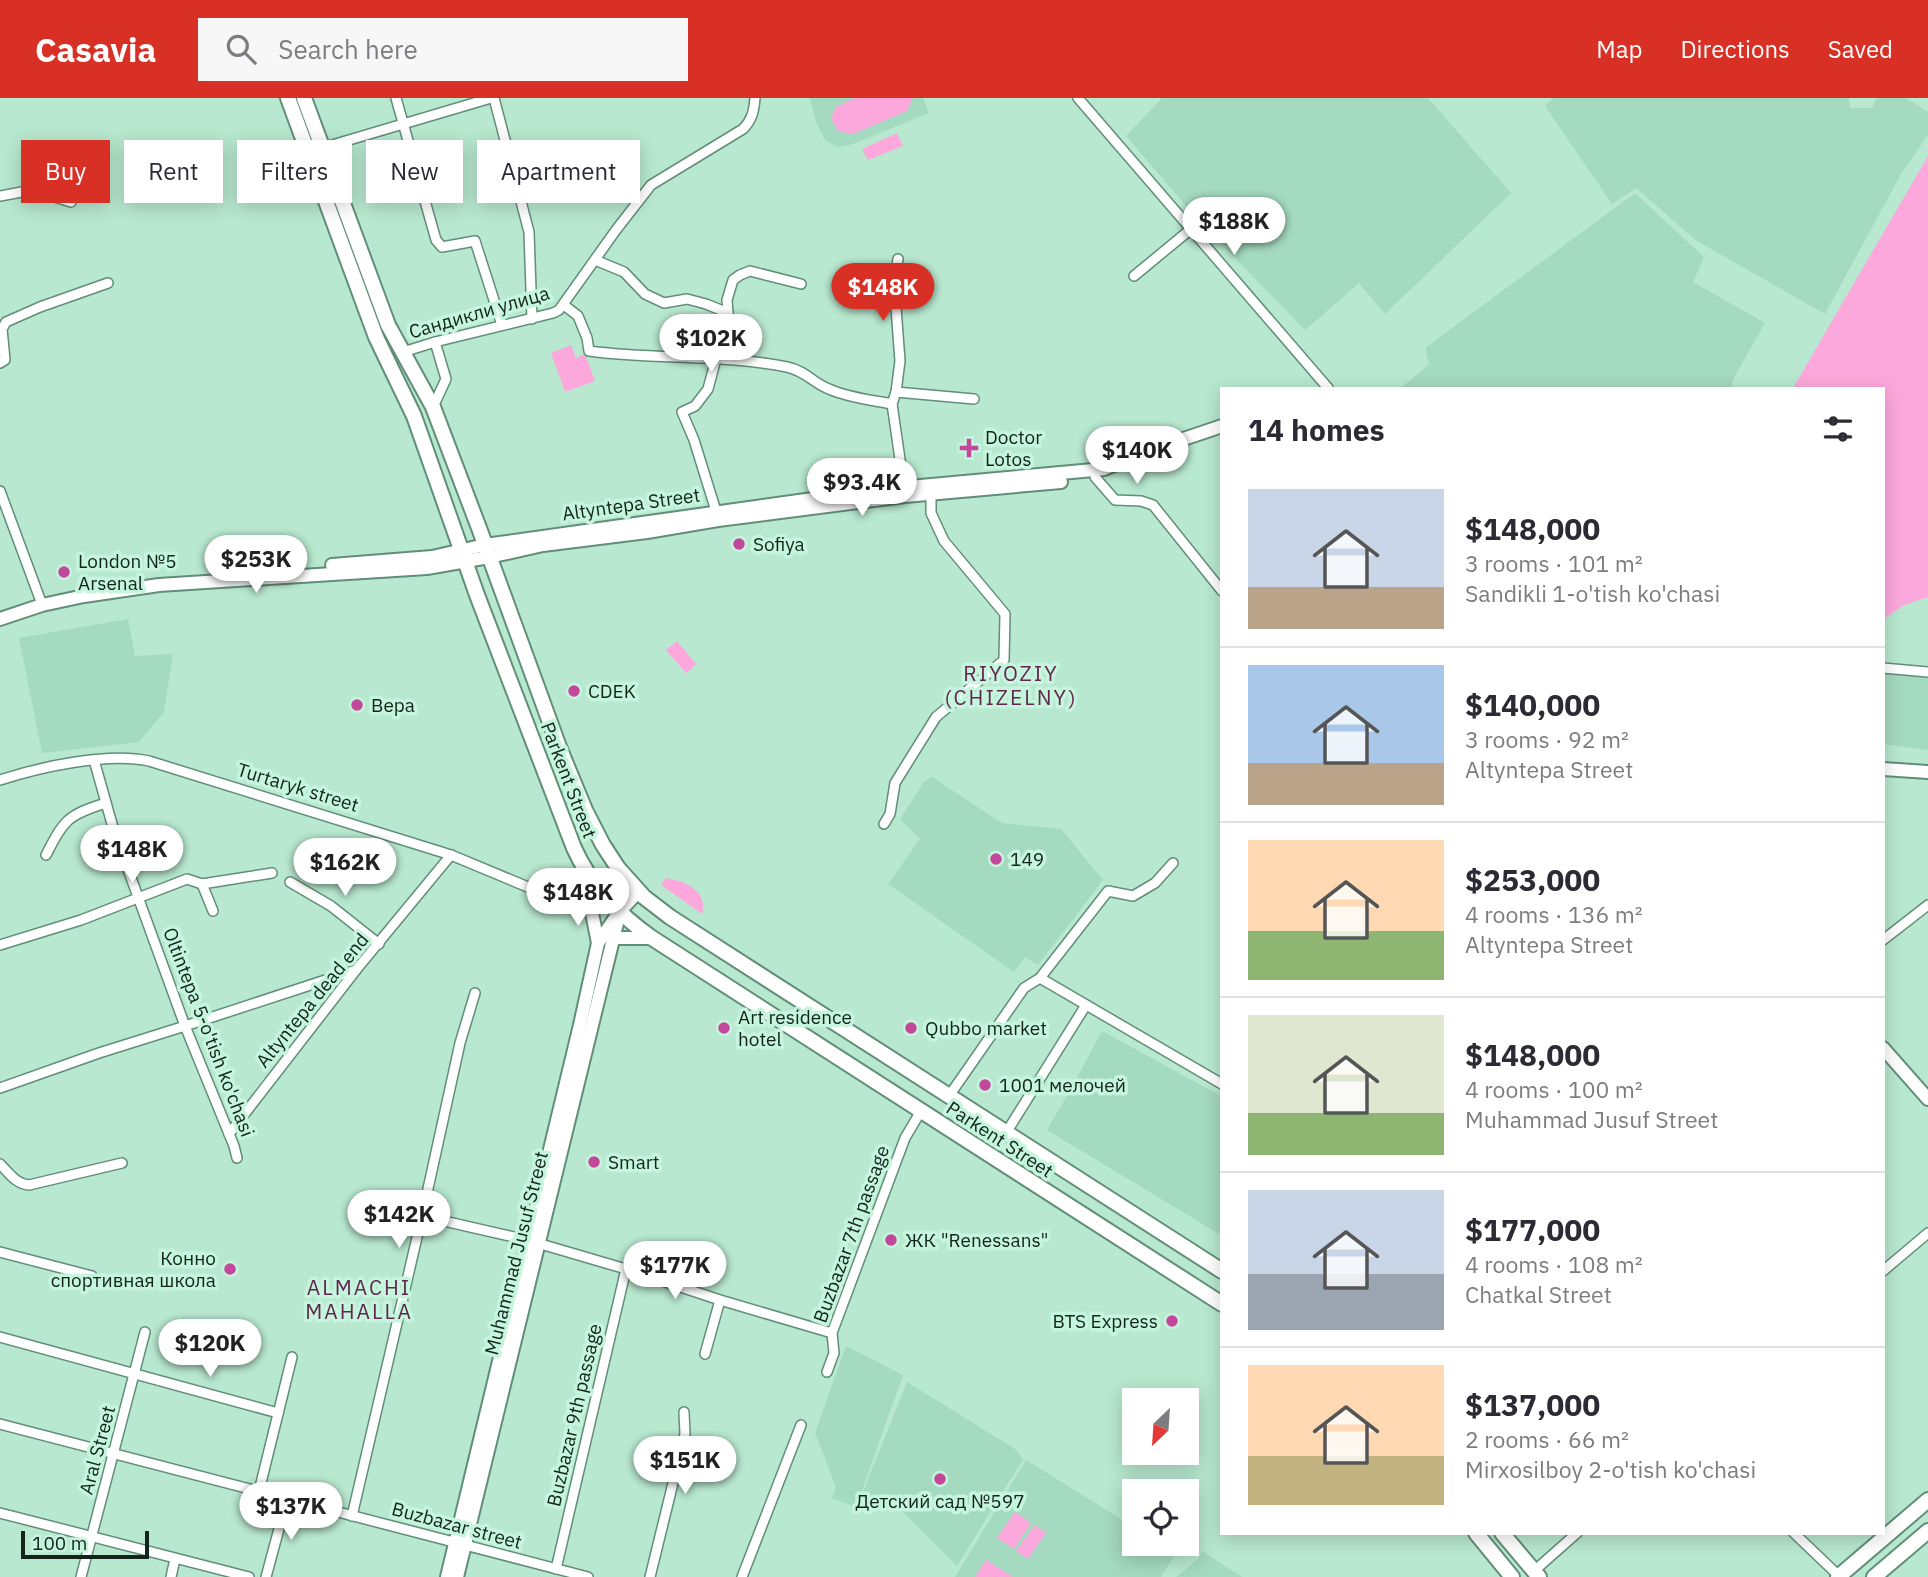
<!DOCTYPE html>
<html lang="en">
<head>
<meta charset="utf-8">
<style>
	:root { --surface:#fff; --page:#f7f7f7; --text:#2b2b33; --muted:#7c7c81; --line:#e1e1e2; --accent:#d93025 }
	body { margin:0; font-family:"IBM Plex Sans",sans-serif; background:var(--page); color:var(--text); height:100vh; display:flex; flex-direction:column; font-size:26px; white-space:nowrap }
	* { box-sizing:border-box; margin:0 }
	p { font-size:23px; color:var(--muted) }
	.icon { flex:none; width:38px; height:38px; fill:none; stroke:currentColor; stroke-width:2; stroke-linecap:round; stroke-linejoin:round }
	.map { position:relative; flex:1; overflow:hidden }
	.sheet { position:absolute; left:1220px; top:289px; width:665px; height:1148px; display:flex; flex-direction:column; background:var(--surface); border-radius:0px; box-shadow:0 4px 18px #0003 }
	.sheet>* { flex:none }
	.guide { position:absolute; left:21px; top:42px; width:665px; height:63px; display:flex; gap:14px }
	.needle { width:46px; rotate:205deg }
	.controls { position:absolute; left:1122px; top:1290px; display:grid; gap:14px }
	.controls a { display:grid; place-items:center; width:77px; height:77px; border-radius:0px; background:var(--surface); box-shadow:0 4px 18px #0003; font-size:35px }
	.scale { position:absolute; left:21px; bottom:18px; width:128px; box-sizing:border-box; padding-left:7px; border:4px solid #12241c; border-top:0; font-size:19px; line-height:24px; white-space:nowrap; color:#12241c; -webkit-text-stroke:5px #c5f5dc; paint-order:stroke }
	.price { position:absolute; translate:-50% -60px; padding:0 16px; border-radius:24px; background:#fff; color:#222; font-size:23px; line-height:46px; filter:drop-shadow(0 2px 4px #0008) }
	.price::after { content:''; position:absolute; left:50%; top:42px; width:21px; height:16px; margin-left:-10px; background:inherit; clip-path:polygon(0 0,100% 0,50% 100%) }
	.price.current { background:var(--accent); color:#fff }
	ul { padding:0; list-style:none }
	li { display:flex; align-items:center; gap:21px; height:175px; padding:0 28px }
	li+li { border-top:2px solid var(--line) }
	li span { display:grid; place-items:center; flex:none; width:196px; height:140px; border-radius:0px; color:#555 }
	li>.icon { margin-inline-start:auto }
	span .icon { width:84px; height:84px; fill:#fffc; stroke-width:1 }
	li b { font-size:30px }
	h2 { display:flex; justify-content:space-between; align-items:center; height:84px; padding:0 28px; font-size:30px }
	.chip { padding:0 24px; border-radius:0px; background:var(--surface); box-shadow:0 4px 18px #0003; font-size:24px; line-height:63px }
	.chip.current { background:var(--accent); color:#fff }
	header { display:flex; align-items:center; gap:42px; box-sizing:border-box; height:98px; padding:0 35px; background:var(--accent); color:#fff }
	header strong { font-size:33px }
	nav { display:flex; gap:38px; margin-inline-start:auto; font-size:24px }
	.search { width:490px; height:63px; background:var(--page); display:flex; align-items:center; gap:18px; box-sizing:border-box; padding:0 24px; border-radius:0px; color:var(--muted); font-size:26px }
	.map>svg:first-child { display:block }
	.built { fill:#a4dabf }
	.green { fill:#fda8dc }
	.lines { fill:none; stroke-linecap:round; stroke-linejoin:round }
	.minor-casing { stroke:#618e78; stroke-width:12 }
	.tertiary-casing { stroke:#618e78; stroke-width:16 }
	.secondary-casing { stroke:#618e78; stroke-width:16 }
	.primary-casing { stroke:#618e78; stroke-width:18 }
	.minor { stroke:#fff; stroke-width:9 }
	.tertiary { stroke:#fff; stroke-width:12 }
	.secondary { stroke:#fff; stroke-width:12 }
	.primary { stroke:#fff; stroke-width:14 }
	.poi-dot { fill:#c3489b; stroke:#c5f5dc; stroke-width:2.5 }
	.labels { text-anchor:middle; stroke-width:7; stroke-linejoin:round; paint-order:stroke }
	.street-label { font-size:19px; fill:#12241c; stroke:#c5f5dc }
	.poi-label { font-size:19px; fill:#12241c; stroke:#c5f5dc; text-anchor:start }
	.neighbourhood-label { font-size:21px; letter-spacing:2px; fill:#61264d; stroke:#c5f5dc }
</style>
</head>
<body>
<header>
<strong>Casavia</strong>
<div class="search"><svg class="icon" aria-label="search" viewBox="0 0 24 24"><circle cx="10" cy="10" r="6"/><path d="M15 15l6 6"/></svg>Search here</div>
<nav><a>Map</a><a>Directions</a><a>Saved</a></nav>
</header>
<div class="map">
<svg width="1928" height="1479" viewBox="0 0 1928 1479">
	<rect width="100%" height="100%" fill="#b8e8cf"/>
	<g class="built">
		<path d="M810 0H923L929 15 850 47 838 49 825 42 816 24Z"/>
		<path d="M1162 0H1428L1511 95 1385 216 1359 185 1305 232 1198 122 1126 38Z"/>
		<path d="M1554 0H1849L1850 10H1872L1877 0H1906L1928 14V37L1901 76 1825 216 1697 143 1636 90 1612 106 1545 8Z"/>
		<path d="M1635 95 1704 159 1693 184 1765 225 1732 283 1733 290H1401L1429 266 1425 250Z"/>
		<path d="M128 521 135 558 173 556 164 614 139 644 42 655 19 540Z"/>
		<path d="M1883 573 1928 574V652L1883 646Z"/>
		<path d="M932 679 1002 725 1061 731 1103 782 1038 867 1025 859 1014 874 888 786 920 741 900 721 924 684Z"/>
		<path d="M1102 933 1221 998V1137L1047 1032 1071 991Z"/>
		<path d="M846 1248 903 1277 856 1409 832 1400 836 1389 815 1335Z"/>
		<path d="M907 1284 1015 1351 1023 1361 957 1468 904 1415 860 1401Z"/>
		<path d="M1026 1362 1134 1429V1446H1161L1176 1455 1161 1479H955Z"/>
		<path d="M1202 1453 1242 1479H1176L1198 1461Z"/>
	</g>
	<g class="green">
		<path d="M855 0H913L907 13 853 36 838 33 831 20 836 9Z"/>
		<path d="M897 35 903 48 868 62 862 51Z"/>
		<path d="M1928 58V499L1904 507 1883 521V290H1793Z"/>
		<path d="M571 247 576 260 585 256 595 283 565 294 551 255Z"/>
		<path d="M677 543 696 566 686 575 666 552Z"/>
		<path d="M666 780C686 783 708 793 702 816L661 787Z"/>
		<path d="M1015 1414 1031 1425 1014 1451 997 1440Z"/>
		<path d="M1035 1427 1046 1435 1028 1461 1016 1453Z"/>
		<path d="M986 1462 1013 1479H975Z"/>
	</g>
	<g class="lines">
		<g class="minor-casing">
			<g id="minor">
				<path d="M396 0 436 142 442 149 475 143 502 227"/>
				<path d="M494 0 529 134 532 221"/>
				<path d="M1078 0 1328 290"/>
				<path d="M322 50 491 0"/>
				<path d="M0 98 32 92 71 104"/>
				<path d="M898 161 894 183 900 263 896 294 892 306 904 389"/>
				<path d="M595 162 624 174 645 196 664 205 687 201 706 206 728 215"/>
				<path d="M1134 178 1191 131"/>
				<path d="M564 207 578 218 587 240 589 253C655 262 722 256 787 269 806 273 813 285 829 291 849 300 872 302 892 306"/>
				<path d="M403 254 435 244 553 215 559 212 616 132 651 87 743 31C752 22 754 13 755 0"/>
				<path d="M0 265 5 262 2 231 6 224 40 209 108 185"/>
				<path d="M896 294 974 301"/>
				<path d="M433 309 446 281 435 244"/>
				<path d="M1095 379 1115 402 1141 403 1153 407 1222 493"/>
				<path d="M0 393 40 501"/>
				<path d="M716 413 694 342 682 314 695 308 708 291 728 215 727 202 733 182 740 177 750 173 801 186"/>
				<path d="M1883 570 1928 574"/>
				<path d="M94 662 114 733 185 928 234 1048 237 1060"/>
				<path d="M0 682C40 669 108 654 149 663L451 757 571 807 591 810"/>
				<path d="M884 726 890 716 895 685 936 619 1004 562 1005 516 944 443 931 415V395"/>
				<path d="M46 757C64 722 67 717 106 705"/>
				<path d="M290 784 331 808 379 846"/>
				<path d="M202 786 213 813"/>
				<path d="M1883 842 1928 807"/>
				<path d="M0 847 81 822 187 781 202 786 272 775"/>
				<path d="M1040 880 1222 986"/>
				<path d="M0 990 99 955 185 928 356 872"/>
				<path d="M949 998 1024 890 1040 880 1108 793 1133 798 1155 785 1173 765"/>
				<path d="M1006 1035 1086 907"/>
				<path d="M229 1036 356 872 451 757"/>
				<path d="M0 1066C9 1075 16 1086 29 1087L122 1065"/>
				<path d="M422 1118 527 1142 626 1171 720 1202 832 1235"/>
				<path d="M0 1154 92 1178"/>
				<path d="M1883 1173 1928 1135"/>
				<path d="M0 1239 278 1315"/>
				<path d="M705 1256 720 1202"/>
				<path d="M827 1274 834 1255 832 1235 905 1040 921 1013"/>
				<path d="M0 1326 588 1479"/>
				<path d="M259 1393 292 1259"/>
				<path d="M0 1415 249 1479"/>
				<path d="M352 1418 422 1118 460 945 475 895"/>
				<path d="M1794 1435 1839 1478"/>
				<path d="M556 1471 626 1171"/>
				<path d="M1534 1473 1577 1435"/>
				<path d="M81 1479 145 1234"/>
				<path d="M171 1479 175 1461"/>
				<path d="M266 1479 287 1401"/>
				<path d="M650 1479 685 1336 684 1314"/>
				<path d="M742 1479 801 1327"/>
			</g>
		</g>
		<g class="tertiary-casing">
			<g id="tertiary">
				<path d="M485 447 877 392 1104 371 1145 354 1222 328"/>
				<path d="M489 459 543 447 647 434 718 422 905 398 1061 384"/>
				<path d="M1883 671 1928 674"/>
				<path d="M587 776 591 810 598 845"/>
				<path d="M614 840H652"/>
				<path d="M1883 950 1928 1001"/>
				<path d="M447 1479 580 927 598 845 619 814 638 794"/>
				<path d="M457 1479 618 821"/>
			</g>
		</g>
		<g class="secondary-casing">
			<g id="secondary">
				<path d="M332 467 432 459 485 447"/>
				<path d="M0 521 42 507 84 498 159 487 427 470 489 459"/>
			</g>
		</g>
		<g class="primary-casing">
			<g id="primary">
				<path d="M288 0 376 239 414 318 477 497 574 750C591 788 618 816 652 840L1222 1206"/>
				<path d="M304 0 388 227 433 309 479 430 559 649 585 712 603 747 618 770 644 799 670 819 1222 1173"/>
				<path d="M1476 1435 1512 1479"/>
				<path d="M1502 1435 1539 1479"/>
				<path d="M1838 1479 1928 1402"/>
				<path d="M1874 1479 1928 1433"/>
			</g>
		</g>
		<use href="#minor" class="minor"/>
		<use href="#tertiary" class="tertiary"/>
		<use href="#secondary" class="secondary"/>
		<use href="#primary" class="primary"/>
	</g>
	<g class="poi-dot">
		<path d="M965.5 339.5h7v7h7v7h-7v7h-7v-7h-7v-7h7z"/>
		<circle cx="739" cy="446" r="7"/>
		<circle cx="64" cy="474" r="7"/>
		<circle cx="574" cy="593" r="7"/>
		<circle cx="357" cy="607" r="7"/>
		<circle cx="996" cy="761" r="7"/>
		<circle cx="724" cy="930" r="7"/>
		<circle cx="911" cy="930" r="7"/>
		<circle cx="985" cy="987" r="7"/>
		<circle cx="594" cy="1064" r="7"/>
		<circle cx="891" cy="1142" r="7"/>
		<circle cx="230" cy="1171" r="7"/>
		<circle cx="1172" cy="1223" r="7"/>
		<circle cx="940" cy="1381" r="7"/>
	</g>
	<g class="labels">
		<g class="street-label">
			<text transform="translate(479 214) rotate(-16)" y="7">Сандикли улица</text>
			<text transform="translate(631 406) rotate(-8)" y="7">Altyntepa Street</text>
			<text transform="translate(569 682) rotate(69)" y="7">Parkent Street</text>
			<text transform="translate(298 689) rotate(17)" y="7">Turtaryk street</text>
			<text transform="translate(312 902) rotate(-51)" y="7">Altyntepa dead end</text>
			<text transform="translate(209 934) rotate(69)" y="7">Oltintepa 5-o'tish ko'chasi</text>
			<text transform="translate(1000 1041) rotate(33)" y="7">Parkent Street</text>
			<text transform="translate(851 1136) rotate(-70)" y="7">Buzbazar 7th passage</text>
			<text transform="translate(516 1155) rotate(-76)" y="7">Muhammad Jusuf Street</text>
			<text transform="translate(574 1317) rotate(-77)" y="7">Buzbazar 9th passage</text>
			<text transform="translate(97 1352) rotate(-75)" y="7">Aral Street</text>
			<text transform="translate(457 1427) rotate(15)" y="7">Buzbazar street</text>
		</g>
		<g class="poi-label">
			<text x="985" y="346">Doctor<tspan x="985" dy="22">Lotos</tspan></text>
			<text x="753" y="453">Sofiya</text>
			<text x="78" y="470">London №5<tspan x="78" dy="22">Arsenal</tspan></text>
			<text x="588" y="600">CDEK</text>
			<text x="371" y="614">Вера</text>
			<text x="1010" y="768">149</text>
			<text x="738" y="926">Art residence<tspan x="738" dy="22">hotel</tspan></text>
			<text x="925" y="937">Qubbo market</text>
			<text x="999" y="994">1001 мелочей</text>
			<text x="608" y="1071">Smart</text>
			<text x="905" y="1149">ЖК "Renessans"</text>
			<text x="216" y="1167" text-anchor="end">Конно<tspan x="216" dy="22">спортивная школа</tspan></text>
			<text x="1158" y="1230" text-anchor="end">BTS Express</text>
			<text x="940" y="1410" text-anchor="middle">Детский сад №597</text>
		</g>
		<g class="neighbourhood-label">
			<text x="1011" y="583">RIYOZIY<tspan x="1011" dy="24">(CHIZELNY)</tspan></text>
			<text x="359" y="1197">ALMACHI<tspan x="359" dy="24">MAHALLA</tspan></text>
		</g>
	</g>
</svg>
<div class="controls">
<a><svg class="needle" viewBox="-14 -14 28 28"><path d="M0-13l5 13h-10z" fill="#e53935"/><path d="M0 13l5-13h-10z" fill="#7c7c81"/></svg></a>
<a><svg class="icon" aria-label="locate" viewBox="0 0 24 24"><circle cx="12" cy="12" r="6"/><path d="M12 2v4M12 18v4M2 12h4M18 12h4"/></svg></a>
</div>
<div class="scale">100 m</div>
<b class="price" style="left:1234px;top:159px">$188K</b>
<b class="price current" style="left:883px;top:225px">$148K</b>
<b class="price" style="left:711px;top:276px">$102K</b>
<b class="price" style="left:1137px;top:388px">$140K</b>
<b class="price" style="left:862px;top:420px">$93.4K</b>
<b class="price" style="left:256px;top:497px">$253K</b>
<b class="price" style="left:132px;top:787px">$148K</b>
<b class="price" style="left:345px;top:800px">$162K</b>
<b class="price" style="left:578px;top:830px">$148K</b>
<b class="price" style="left:399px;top:1152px">$142K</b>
<b class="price" style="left:675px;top:1203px">$177K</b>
<b class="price" style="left:210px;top:1281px">$120K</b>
<b class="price" style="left:685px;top:1398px">$151K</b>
<b class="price" style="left:291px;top:1444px">$137K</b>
<div class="guide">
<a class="chip current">Buy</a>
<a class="chip">Rent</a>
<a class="chip">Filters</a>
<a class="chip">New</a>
<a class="chip">Apartment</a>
</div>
<section class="sheet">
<h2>14 homes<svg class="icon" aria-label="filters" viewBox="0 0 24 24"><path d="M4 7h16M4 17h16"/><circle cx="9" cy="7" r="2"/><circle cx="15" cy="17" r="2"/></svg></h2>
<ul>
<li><span style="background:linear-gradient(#c9d6e8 70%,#b9a48a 0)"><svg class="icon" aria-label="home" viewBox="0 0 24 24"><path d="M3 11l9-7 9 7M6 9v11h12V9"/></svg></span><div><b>$148,000</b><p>3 rooms · 101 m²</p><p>Sandikli 1-o'tish ko'chasi</p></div></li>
<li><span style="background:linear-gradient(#a9c7e8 70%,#b9a48a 0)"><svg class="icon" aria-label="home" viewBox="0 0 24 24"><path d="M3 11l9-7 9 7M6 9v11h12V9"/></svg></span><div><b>$140,000</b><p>3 rooms · 92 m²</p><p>Altyntepa Street</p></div></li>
<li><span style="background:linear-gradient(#ffd9b3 65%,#8fb573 0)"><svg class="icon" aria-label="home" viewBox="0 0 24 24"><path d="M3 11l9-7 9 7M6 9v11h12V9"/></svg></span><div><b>$253,000</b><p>4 rooms · 136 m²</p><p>Altyntepa Street</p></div></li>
<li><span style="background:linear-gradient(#dfe7d0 70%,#8fb573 0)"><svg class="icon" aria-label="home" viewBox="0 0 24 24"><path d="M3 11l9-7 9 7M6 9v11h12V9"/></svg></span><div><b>$148,000</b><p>4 rooms · 100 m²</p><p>Muhammad Jusuf Street</p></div></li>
<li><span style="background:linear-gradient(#c9d6e8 60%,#9aa5b1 0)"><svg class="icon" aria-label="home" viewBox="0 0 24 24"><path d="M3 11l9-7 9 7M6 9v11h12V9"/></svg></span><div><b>$177,000</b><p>4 rooms · 108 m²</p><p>Chatkal Street</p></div></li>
<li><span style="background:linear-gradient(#ffd9b3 65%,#c2b280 0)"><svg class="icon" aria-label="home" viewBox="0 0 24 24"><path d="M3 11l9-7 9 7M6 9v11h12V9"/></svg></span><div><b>$137,000</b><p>2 rooms · 66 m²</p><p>Mirxosilboy 2-o'tish ko'chasi</p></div></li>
</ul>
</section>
</div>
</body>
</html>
